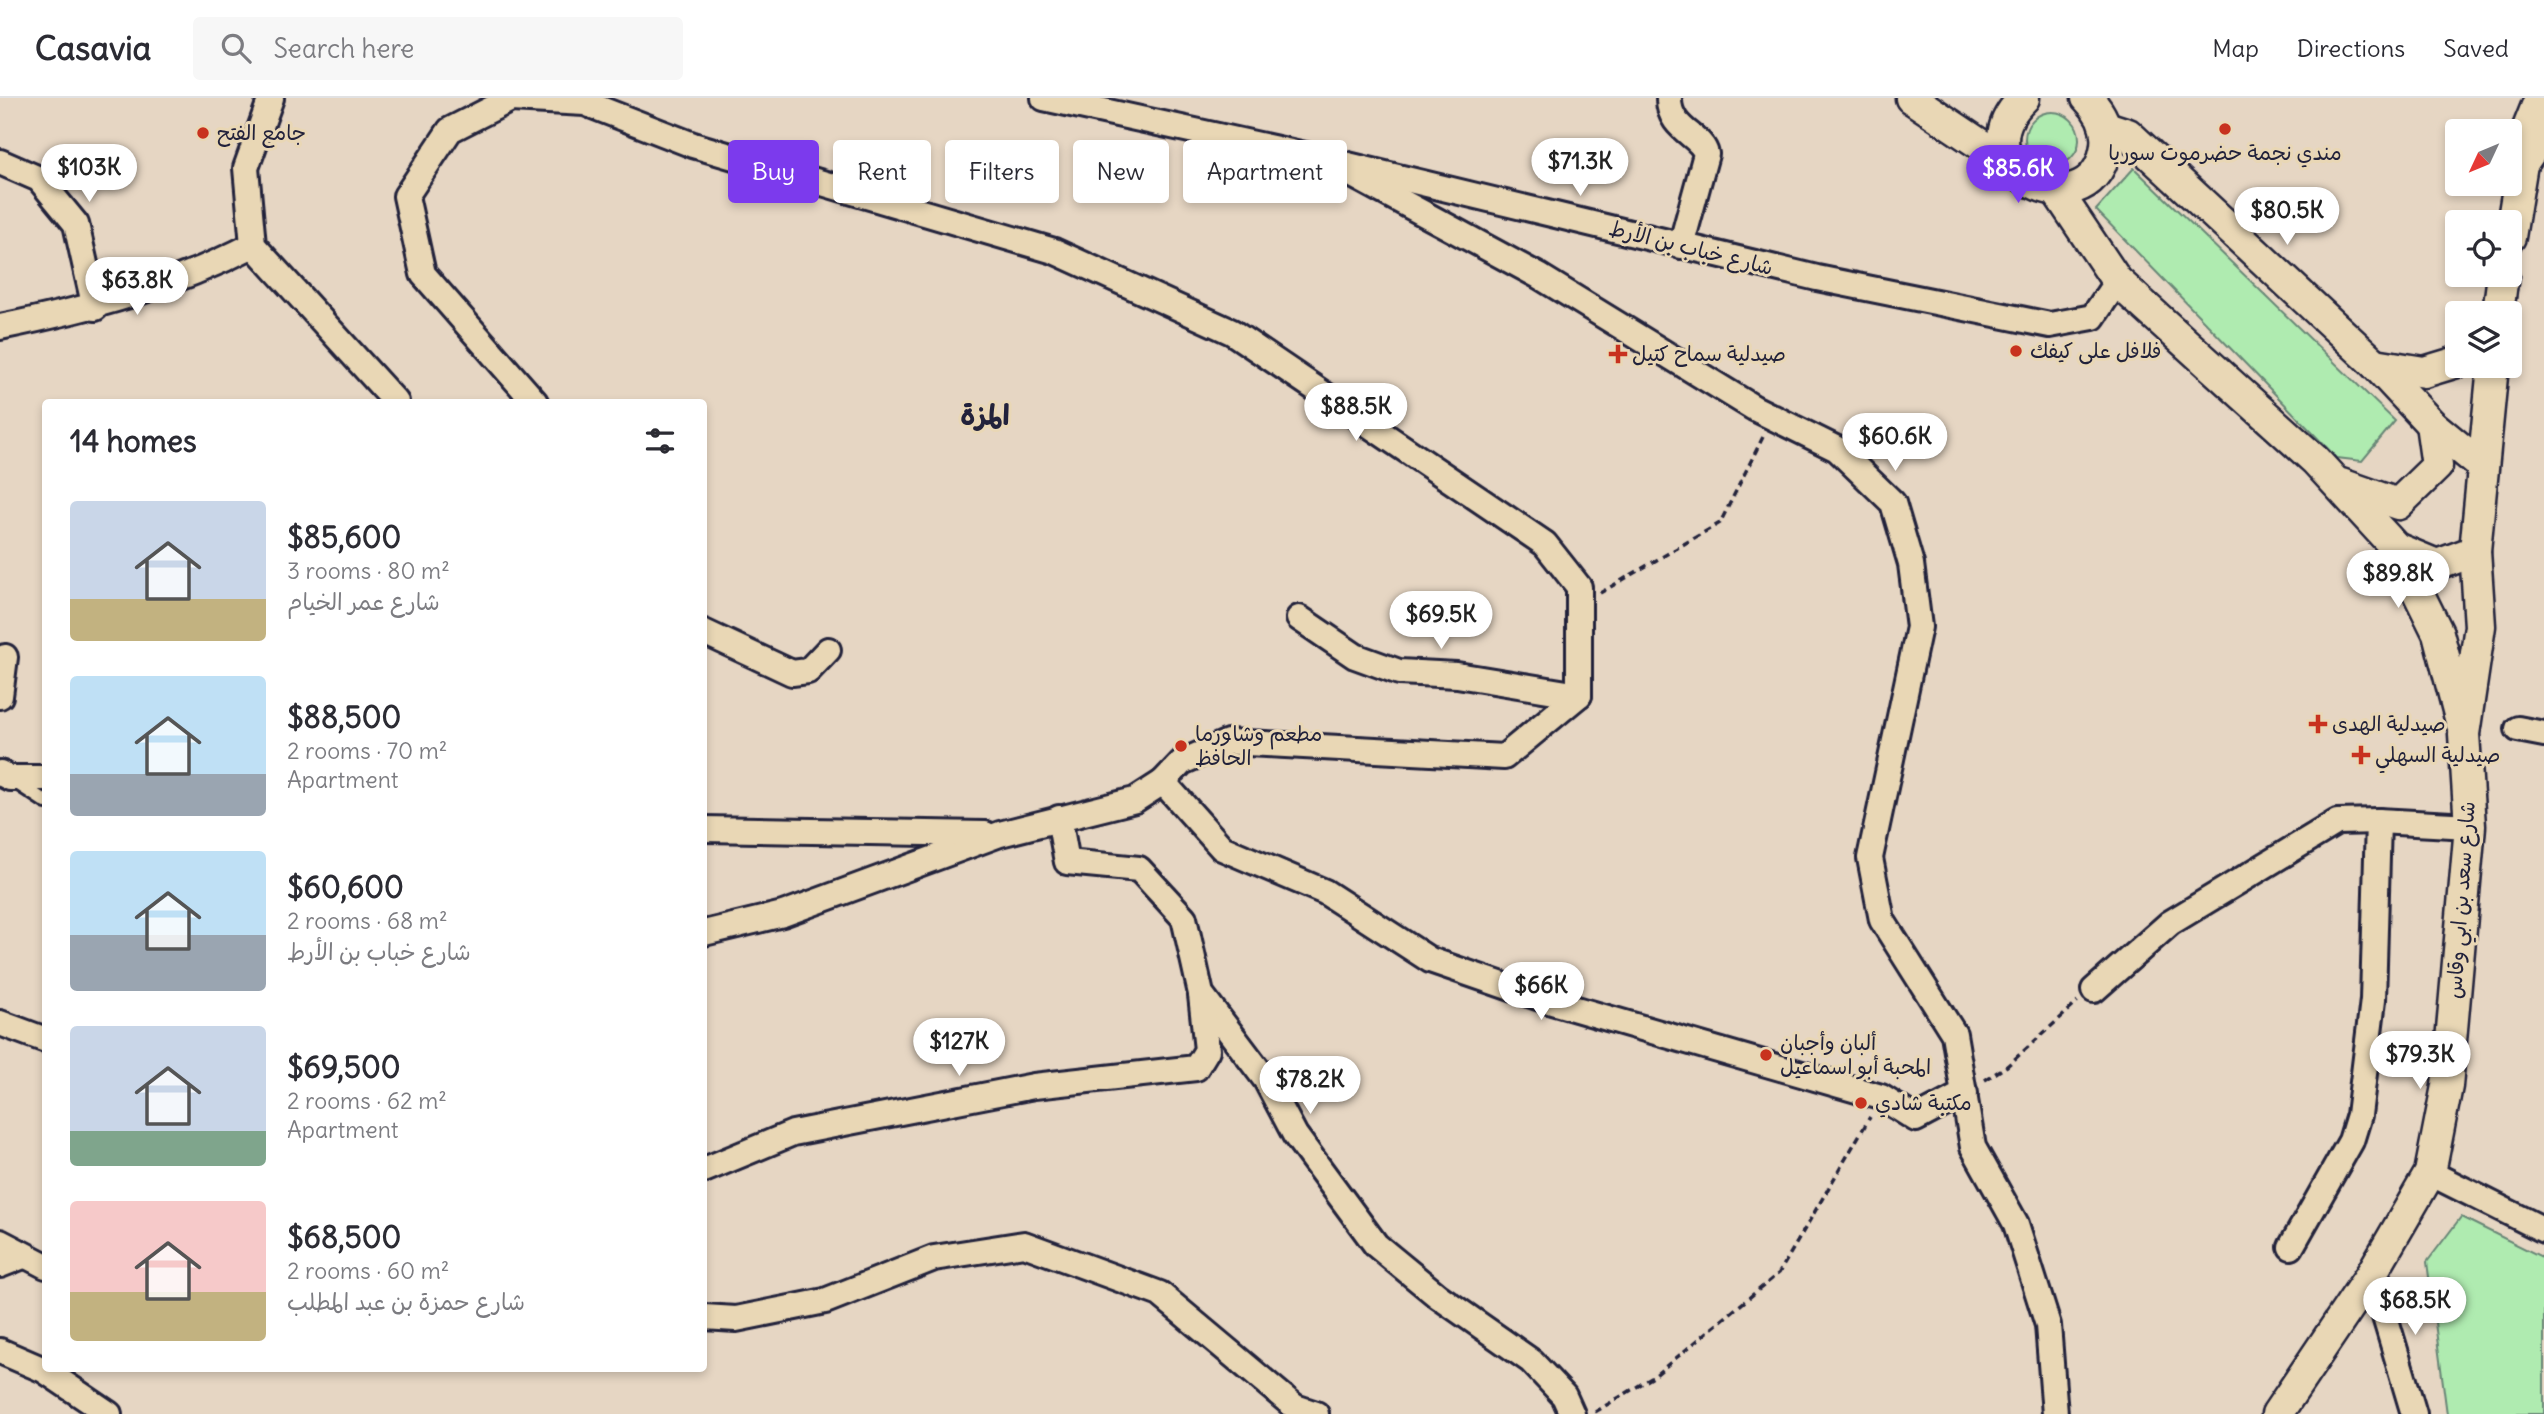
<!DOCTYPE html>
<html lang="en">
<head>
<meta charset="utf-8">
<style>
	:root { --surface:#fff; --page:#f7f7f7; --text:#2b2b33; --muted:#7c7c81; --line:#e1e1e2; --accent:#7c3aed }
	body { margin:0; font-family:Delius,"Playpen Sans Arabic",sans-serif; background:var(--page); color:var(--text); height:100vh; display:flex; flex-direction:column; font-size:26px; white-space:nowrap }
	* { box-sizing:border-box; margin:0 }
	p { font-size:23px; color:var(--muted) }
	.icon { flex:none; width:38px; height:38px; fill:none; stroke:currentColor; stroke-width:2; stroke-linecap:round; stroke-linejoin:round }
	.map { position:relative; flex:1; overflow:hidden }
	.panel { position:absolute; left:42px; top:301px; width:665px; height:973px; display:flex; flex-direction:column; background:var(--surface); border-radius:7px; box-shadow:0 4px 10px #0003 }
	.panel>* { flex:none }
	.banner { position:absolute; left:728px; top:42px; width:665px; height:63px; display:flex; gap:14px }
	.needle { width:46px; rotate:226deg }
	.buttons { position:absolute; left:2445px; top:21px; display:grid; gap:14px }
	.buttons a { display:grid; place-items:center; width:77px; height:77px; border-radius:7px; background:var(--surface); box-shadow:0 4px 10px #0003; font-size:35px }
	.price { position:absolute; translate:-50% -60px; padding:0 16px; border-radius:24px; background:#fff; color:#222; font-size:23px; line-height:46px; filter:drop-shadow(0 2px 4px #0008) }
	.price::after { content:''; position:absolute; left:50%; top:42px; width:21px; height:16px; margin-left:-10px; background:inherit; clip-path:polygon(0 0,100% 0,50% 100%) }
	.price.current { background:var(--accent); color:#fff }
	ul { padding:0; list-style:none }
	li { display:flex; align-items:center; gap:21px; height:175px; padding:0 28px }
	li span { display:grid; place-items:center; flex:none; width:196px; height:140px; border-radius:7px; color:#555 }
	li>.icon { margin-inline-start:auto }
	span .icon { width:84px; height:84px; fill:#fffc; stroke-width:1 }
	li b { font-size:30px }
	h2 { display:flex; justify-content:space-between; align-items:center; height:84px; padding:0 28px; font-size:30px }
	.tag { padding:0 24px; border-radius:7px; background:var(--surface); box-shadow:0 4px 10px #0003; font-size:24px; line-height:63px }
	.tag.current { background:var(--accent); color:#fff }
	header { display:flex; align-items:center; gap:42px; box-sizing:border-box; height:98px; padding:0 35px; background:var(--surface); border-bottom:2px solid var(--line) }
	header strong { font-size:33px }
	nav { display:flex; gap:38px; margin-inline-start:auto; font-size:24px }
	.search { width:490px; height:63px; background:var(--page); display:flex; align-items:center; gap:18px; box-sizing:border-box; padding:0 24px; border-radius:7px; color:var(--muted); font-size:26px }
	.map>svg:first-child { display:block }
	.green { fill:#afebb0; stroke:#688676; stroke-width:2 }
	.lines { fill:none; stroke-linecap:round; stroke-linejoin:round }
	.service-casing { stroke:#22223b; stroke-width:18 }
	.minor-casing { stroke:#22223b; stroke-width:30 }
	.tertiary-casing { stroke:#22223b; stroke-width:35 }
	.path { stroke:#22223b; stroke-width:3.5; stroke-dasharray:7 5; stroke-linecap:butt }
	.service { stroke:#e9d7b5; stroke-width:12 }
	.minor { stroke:#e9d7b5; stroke-width:24 }
	.tertiary { stroke:#e9d7b5; stroke-width:30 }
	.poi-dot { fill:#c8321e; stroke:#e9d7b5; stroke-width:2.5 }
	.labels { text-anchor:middle; stroke-width:6; stroke-linejoin:round; paint-order:stroke }
	.poi-label { font-size:21px; fill:#22223b; stroke:#e9d7b5; text-anchor:start }
	.street-label { font-size:21px; fill:#22223b; stroke:#e9d7b5 }
	.district-label { font-size:28px; font-weight:bold; fill:#22223b; stroke:#e9d7b5 }
</style>
</head>
<body>
<header>
<strong>Casavia</strong>
<div class="search"><svg class="icon" aria-label="search" viewBox="0 0 24 24"><circle cx="10" cy="10" r="6"/><path d="M15 15l6 6"/></svg>Search here</div>
<nav><a>Map</a><a>Directions</a><a>Saved</a></nav>
</header>
<div class="map">
<svg width="2544" height="1316" viewBox="0 0 2544 1316">
	<rect width="100%" height="100%" fill="#e6d6c3"/>
	<filter id="ink" filterUnits="userSpaceOnUse"><feTurbulence type="fractalNoise" baseFrequency=".0143" numOctaves="2"/><feDisplacementMap in="SourceGraphic" scale="14" xChannelSelector="R" yChannelSelector="G"/><feConvolveMatrix kernelMatrix="1 2 1 2 8 2 1 2 1" color-interpolation-filters="sRGB"/></filter>
	<g filter="url(#ink)">
		<g class="green">
			<circle cx="2052" cy="41" r="27"/>
			<path d="M2134 70 2395 323 2362 363 2337 360 2096 112Z"/>
			<path d="M2461 1119 2544 1160V1316H2447L2427 1164Z"/>
		</g>
		<g class="lines">
			<g class="service-casing">
				<path id="service" d="M14 683 46 704"/>
			</g>
			<g class="minor-casing">
				<g id="minor">
					<path d="M271 0 246 70 253 147 396 304"/>
					<path d="M1044 0 1323 61 1817 180 2050 227 2093 219 2117 183"/>
					<path d="M1669 0C1668 32 1702 37 1706 56L1681 148"/>
					<path d="M1323 61 1539 178 1754 310 1837 351 1893 405 1911 466 1919 529 1870 760 1882 822 1954 936 1973 1049 2016 1126 2048 1227 2055 1316"/>
					<path d="M0 64 39 81 76 126 95 210"/>
					<path d="M0 229C89 211 172 189 253 147"/>
					<path d="M535 304 423 176 406 98 450 32 511 1 585 5 693 47 1054 153 1232 234 1545 446 1579 489V597L1504 659 1228 644 1182 664 1163 684 1135 702 1000 736 783 816 704 835"/>
					<path d="M1299 520 1355 558 1399 574 1457 577 1579 597"/>
					<path d="M704 534 792 575 808 573 828 552"/>
					<path d="M0 598 5 559"/>
					<path d="M2518 631 2544 636"/>
					<path d="M0 675 10 680H46"/>
					<path d="M1163 684 1222 750 1325 794 1430 862 1552 904 1881 999 1916 1021 1965 995"/>
					<path d="M1059 720 1067 764 1139 771 1184 820 1201 896 1266 982 1295 1037 1376 1147 1438 1198 1531 1263 1564 1298 1572 1316"/>
					<path d="M704 731 985 736"/>
					<path d="M2094 892 2170 825 2337 724 2378 723 2470 728"/>
					<path d="M0 925 46 942"/>
					<path d="M704 1072 793 1035 1034 988 1196 970 1207 952 1201 897"/>
					<path d="M2430 1075 2544 1132"/>
					<path d="M0 1144 46 1168"/>
					<path d="M2291 1149 2351 1043 2359 1017 2373 902 2378 723"/>
					<path d="M0 1167 23 1158"/>
					<path d="M2372 1175 2414 1316"/>
					<path d="M704 1219 736 1221 825 1203 934 1160 1024 1146 1160 1196 1295 1309 1316 1316"/>
					<path d="M0 1253 44 1272 109 1316"/>
				</g>
			</g>
			<g class="tertiary-casing">
				<g id="tertiary">
					<path d="M1911 0 2011 67"/>
					<path d="M2024 0C1952 70 2088 136 2105 53 2110 32 2102 15 2087 0"/>
					<path d="M2106 29 2128 36 2375 266 2431 326 2482 368"/>
					<path d="M2518 55 2540 0"/>
					<path d="M2056 92 2117 183 2315 362 2396 450 2438 535 2461 624"/>
					<path d="M2510 139 2522 66 2544 34"/>
					<path d="M2498 215 2503 177"/>
					<path d="M2375 266 2424 274 2457 264"/>
					<path d="M2341 386 2398 406 2437 368 2431 326"/>
					<path d="M2396 450 2437 467 2475 453"/>
					<path d="M2277 1316 2372 1175 2430 1075 2447 988 2470 728 2464 636 2480 528 2475 453 2493 268"/>
				</g>
			</g>
			<g class="path">
				<path d="M1600 495 1720 425 1764 337"/>
				<path d="M1985 982 2007 968 2078 904"/>
				<path d="M1595 1314 1653 1279 1779 1175 1870 1019"/>
			</g>
			<use href="#service" class="service"/>
			<use href="#minor" class="minor"/>
			<use href="#tertiary" class="tertiary"/>
		</g>
	</g>
	<g class="poi-dot">
		<circle cx="2225" cy="31" r="7"/>
		<circle cx="203" cy="35" r="7"/>
		<circle cx="2016" cy="253" r="7"/>
		<path d="M1614.5 245.5h7v7h7v7h-7v7h-7v-7h-7v-7h7z"/>
		<path d="M2314.5 615.5h7v7h7v7h-7v7h-7v-7h-7v-7h7z"/>
		<circle cx="1181" cy="648" r="7"/>
		<path d="M2357.5 646.5h7v7h7v7h-7v7h-7v-7h-7v-7h7z"/>
		<circle cx="1766" cy="957" r="7"/>
		<circle cx="1861" cy="1005" r="7"/>
	</g>
	<g class="labels">
		<g class="poi-label">
			<text x="217" y="42">جامع الفتح</text>
			<text x="2225" y="62" text-anchor="middle">مندي نجمة حضرموت سوريا</text>
			<text x="2030" y="260">فلافل على كيفك</text>
			<text x="1632" y="263">صيدلية سماح كتيل</text>
			<text x="2332" y="633">صيدلية الهدى</text>
			<text x="1195" y="643">مطعم وشاورما<tspan x="1195" dy="24">الحافظ</tspan></text>
			<text x="2375" y="664">صيدلية السهلي</text>
			<text x="1780" y="952">ألبان وأجبان<tspan x="1780" dy="24">المحبة أبو اسماعيل</tspan></text>
			<text x="1875" y="1012">مكتبة شادي</text>
		</g>
		<g class="street-label">
			<text transform="translate(1691 150) rotate(14)" y="7">شارع خباب بن الأرط</text>
			<text transform="translate(2461 802) rotate(-86)" y="7">شارع سعد بن ابي وقاس</text>
		</g>
		<g class="district-label">
			<text x="985" y="327">المزة</text>
		</g>
	</g>
</svg>
<div class="buttons">
<a><svg class="needle" viewBox="-14 -14 28 28"><path d="M0-13l5 13h-10z" fill="#e53935"/><path d="M0 13l5-13h-10z" fill="#7c7c81"/></svg></a>
<a><svg class="icon" aria-label="locate" viewBox="0 0 24 24"><circle cx="12" cy="12" r="6"/><path d="M12 2v4M12 18v4M2 12h4M18 12h4"/></svg></a>
<a><svg class="icon" aria-label="layers" viewBox="0 0 24 24"><path d="M12 4l9 5-9 5-9-5zM3 14l9 5 9-5"/></svg></a>
</div>
<b class="price" style="left:1580px;top:100px">$71.3K</b>
<b class="price" style="left:89px;top:106px">$103K</b>
<b class="price current" style="left:2018px;top:107px">$85.6K</b>
<b class="price" style="left:2287px;top:149px">$80.5K</b>
<b class="price" style="left:137px;top:219px">$63.8K</b>
<b class="price" style="left:1356px;top:345px">$88.5K</b>
<b class="price" style="left:1895px;top:375px">$60.6K</b>
<b class="price" style="left:2398px;top:512px">$89.8K</b>
<b class="price" style="left:1441px;top:553px">$69.5K</b>
<b class="price" style="left:1541px;top:924px">$66K</b>
<b class="price" style="left:959px;top:980px">$127K</b>
<b class="price" style="left:2420px;top:993px">$79.3K</b>
<b class="price" style="left:1310px;top:1018px">$78.2K</b>
<b class="price" style="left:2415px;top:1239px">$68.5K</b>
<div class="banner">
<a class="tag current">Buy</a>
<a class="tag">Rent</a>
<a class="tag">Filters</a>
<a class="tag">New</a>
<a class="tag">Apartment</a>
</div>
<section class="panel">
<h2>14 homes<svg class="icon" aria-label="filters" viewBox="0 0 24 24"><path d="M4 7h16M4 17h16"/><circle cx="9" cy="7" r="2"/><circle cx="15" cy="17" r="2"/></svg></h2>
<ul>
<li><span style="background:linear-gradient(#c9d6e8 70%,#c2b280 0)"><svg class="icon" aria-label="home" viewBox="0 0 24 24"><path d="M3 11l9-7 9 7M6 9v11h12V9"/></svg></span><div><b>$85,600</b><p>3 rooms · 80 m²</p><p>شارع عمر الخيام</p></div></li>
<li><span style="background:linear-gradient(#bfe0f5 70%,#9aa5b1 0)"><svg class="icon" aria-label="home" viewBox="0 0 24 24"><path d="M3 11l9-7 9 7M6 9v11h12V9"/></svg></span><div><b>$88,500</b><p>2 rooms · 70 m²</p><p>Apartment</p></div></li>
<li><span style="background:linear-gradient(#bfe0f5 60%,#9aa5b1 0)"><svg class="icon" aria-label="home" viewBox="0 0 24 24"><path d="M3 11l9-7 9 7M6 9v11h12V9"/></svg></span><div><b>$60,600</b><p>2 rooms · 68 m²</p><p>شارع خباب بن الأرط</p></div></li>
<li><span style="background:linear-gradient(#c9d6e8 75%,#7fa58c 0)"><svg class="icon" aria-label="home" viewBox="0 0 24 24"><path d="M3 11l9-7 9 7M6 9v11h12V9"/></svg></span><div><b>$69,500</b><p>2 rooms · 62 m²</p><p>Apartment</p></div></li>
<li><span style="background:linear-gradient(#f6c9c9 65%,#c2b280 0)"><svg class="icon" aria-label="home" viewBox="0 0 24 24"><path d="M3 11l9-7 9 7M6 9v11h12V9"/></svg></span><div><b>$68,500</b><p>2 rooms · 60 m²</p><p>شارع حمزة بن عبد المطلب</p></div></li>
</ul>
</section>
</div>
</body>
</html>
